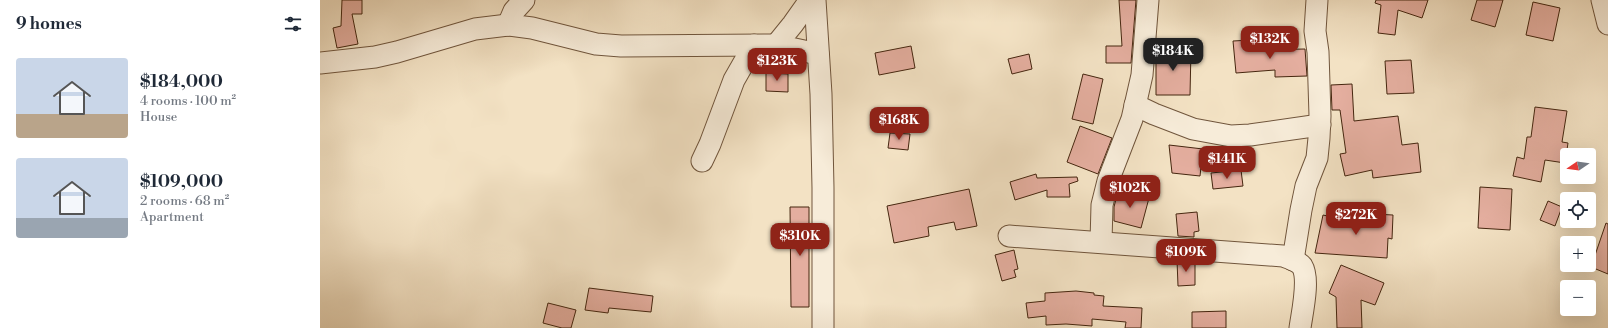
<!DOCTYPE html>
<html lang="en">
<head>
<meta charset="utf-8">
<style>
	:root { --surface:#fff; --page:#f2f2f3; --text:#1f2937; --muted:#747a83; --accent:#8f2418 }
	body { margin:0; font-family:"Libre Bodoni",serif; background:var(--page); color:var(--text); height:100vh; display:flex; flex-direction:column; font-size:15px; white-space:nowrap }
	* { box-sizing:border-box; margin:0 }
	p { font-size:13px; color:var(--muted) }
	.icon { flex:none; width:22px; height:22px; fill:none; stroke:currentColor; stroke-width:2; stroke-linecap:round; stroke-linejoin:round }
	.map { position:relative; flex:1; overflow:hidden }
	.drawer { display:flex; flex-direction:column; background:var(--surface); width:320px }
	.drawer>* { flex:none }
	.needle { width:26px; rotate:257deg }
	.fabs { position:absolute; left:1240px; top:148px; display:grid; gap:8px }
	.fabs a { display:grid; place-items:center; width:36px; height:36px; border-radius:4px; background:var(--surface); box-shadow:0 4px 16px #0002; font-size:20px }
	.price { position:absolute; translate:-50% -34px; padding:0 9px; border-radius:8px; background:var(--accent); color:#fff; font-size:13px; line-height:26px; filter:drop-shadow(0 1px 2px #0008) }
	.price::after { content:''; position:absolute; left:50%; top:24px; width:12px; height:9px; margin-left:-6px; background:inherit; clip-path:polygon(0 0,100% 0,50% 100%) }
	.price.active { background:#222; color:#fff }
	ul { padding:0; list-style:none }
	li { display:flex; align-items:center; gap:12px; height:100px; padding:0 16px }
	li span { display:grid; place-items:center; flex:none; width:112px; height:80px; border-radius:4px; color:#555 }
	li>.icon { margin-inline-start:auto }
	span .icon { width:48px; height:48px; fill:#fffc; stroke-width:1 }
	li b { font-size:17px }
	h2 { display:flex; justify-content:space-between; align-items:center; height:48px; padding:0 16px; font-size:17px }
	main { display:flex; flex:1; min-height:0 }
	.map>svg:first-child { display:block }
	.building { fill:#e4ae9f; stroke:#45260f }
	.lines { fill:none; stroke-linecap:round; stroke-linejoin:round }
	.minor-casing { stroke:#70553c; stroke-width:23 }
	.minor { stroke:#f7ecd9; stroke-width:21 }
</style>
</head>
<body>
<main>
<section class="drawer">
<h2>9 homes<svg class="icon" aria-label="filters" viewBox="0 0 24 24"><path d="M4 7h16M4 17h16"/><circle cx="9" cy="7" r="2"/><circle cx="15" cy="17" r="2"/></svg></h2>
<ul>
<li><span style="background:linear-gradient(#c9d6e8 70%,#b9a48a 0)"><svg class="icon" aria-label="home" viewBox="0 0 24 24"><path d="M3 11l9-7 9 7M6 9v11h12V9"/></svg></span><div><b>$184,000</b><p>4 rooms · 100 m²</p><p>House</p></div></li>
<li><span style="background:linear-gradient(#c9d6e8 75%,#9aa5b1 0)"><svg class="icon" aria-label="home" viewBox="0 0 24 24"><path d="M3 11l9-7 9 7M6 9v11h12V9"/></svg></span><div><b>$109,000</b><p>2 rooms · 68 m²</p><p>Apartment</p></div></li>
</ul>
</section>
<div class="map">
<svg width="1288" height="328" viewBox="0 0 1288 328">
	<rect width="100%" height="100%" fill="#f3e2c4"/>
	<filter id="stains"><feTurbulence type="fractalNoise" baseFrequency=".005" numOctaves="4"/><feColorMatrix values="0 0 0 0 .2 0 0 0 0 .09 0 0 0 0 .02 0 0 0 .5 -.17"/></filter>
	<radialGradient id="worn" r=".72"><stop offset=".6" stop-color="#630" stop-opacity="0"/><stop offset="1" stop-color="#630" stop-opacity=".3"/></radialGradient>
	<g class="building">
		<path d="M22 0H42V14H32L38 44 17 48 13 28 21 26Z"/>
		<path d="M799 0H816L811 63H786V46H802Z"/>
		<path d="M1056 0H1108L1102 18 1078 10 1075 35 1058 33 1061 5 1055 3Z"/>
		<path d="M1157 0H1183L1175 27 1151 20Z"/>
		<path d="M1213 2 1240 8 1233 41 1206 35Z"/>
		<path d="M931 40 932 50 985 49 987 76 955 77V70L916 73 913 41Z"/>
		<path d="M591 46 595 68 559 75 555 53Z"/>
		<path d="M836 49H871L870 95H836Z"/>
		<path d="M709 54 712 69 692 74 688 59Z"/>
		<path d="M1091 60 1094 93 1067 94 1065 61Z"/>
		<path d="M446 73 468 74V92L446 91Z"/>
		<path d="M763 74 783 79 773 124 752 119Z"/>
		<path d="M1032 84 1034 121 1078 116 1082 145 1098 143 1101 172 1053 178 1052 170 1025 176 1020 154 1026 153 1020 110H1012L1011 85Z"/>
		<path d="M1215 107 1247 111 1242 142 1248 143 1245 163 1225 160 1221 182 1193 176 1197 157 1204 159 1207 137H1211Z"/>
		<path d="M760 126 792 138 778 174 747 162Z"/>
		<path d="M570 133 590 134 588 150 568 148Z"/>
		<path d="M849 145 883 149 880 176 852 173Z"/>
		<path d="M921 170 923 186 893 189 891 173Z"/>
		<path d="M716 174 717 178 757 177 758 181 749 184 750 197H727V190L695 200 690 182Z"/>
		<path d="M1160 187 1192 189 1190 230 1158 228Z"/>
		<path d="M649 189 657 226 636 230 634 222 608 227 609 236 574 243 567 206Z"/>
		<path d="M798 191 829 198 821 228 794 221V207Z"/>
		<path d="M1228 201 1242 207 1235 226 1220 220Z"/>
		<path d="M470 207H489V307H471Z"/>
		<path d="M877 212 879 231 874 232V237L858 236 856 214Z"/>
		<path d="M1034 213 1073 215 1072 239 1068 238 1067 258 995 253 1003 215 1034 222Z"/>
		<path d="M1286 223 1288 224V274L1271 267Z"/>
		<path d="M694 250 698 269 694 270 696 277 682 281 675 255Z"/>
		<path d="M857 260 875 262V285L858 286Z"/>
		<path d="M1021 265 1064 283 1055 305 1041 300 1042 328H1017L1016 297 1009 293Z"/>
		<path d="M269 288 333 296 331 312 289 308 288 313 265 310Z"/>
		<path d="M756 291 774 293V295L784 296 783 306 822 308 821 328H805L806 322 772 319V326L746 324 726 325V316L708 318 706 303 725 301V293Z"/>
		<path d="M228 303 256 310 251 328H242L223 323Z"/>
		<path d="M906 311V328H872V312Z"/>
	</g>
	<g class="lines">
		<g class="minor-casing">
			<g id="minor">
				<path d="M495 0 501 94 503 188V328"/>
				<path d="M1282 0 1288 24"/>
				<path d="M188 25 194 11 204 0"/>
				<path d="M456 45 473 24 490 0"/>
				<path d="M0 63 55 57 77 52 155 29 188 25 212 28 276 44 301 46 456 45 498 54"/>
				<path d="M815 105 834 114 873 129 911 136 930 135 1000 125"/>
				<path d="M382 161 390 144 414 80 434 45"/>
				<path d="M689 236 963 256C969 258 978 261 982 266 990 279 982 313 980 328"/>
				<path d="M781 242 782 205 788 181 812 119 822 75 828 0"/>
				<path d="M973 260 981 210 986 186 997 158 999 138 1000 116 998 52 995 31 997 0"/>
			</g>
		</g>
		<use href="#minor" class="minor"/>
	</g>
	<rect width="100%" height="100%" filter="url(#stains)"/>
	<rect width="100%" height="100%" fill="url(#worn)"/>
</svg>
<div class="fabs">
<a><svg class="needle" viewBox="-14 -14 28 28"><path d="M0-13l5 13h-10z" fill="#e53935"/><path d="M0 13l5-13h-10z" fill="#747a83"/></svg></a>
<a><svg class="icon" aria-label="locate" viewBox="0 0 24 24"><circle cx="12" cy="12" r="6"/><path d="M12 2v4M12 18v4M2 12h4M18 12h4"/></svg></a>
<a>+</a>
<a>−</a>
</div>
<b class="price" style="left:950px;top:60px">$132K</b>
<b class="price active" style="left:853px;top:72px">$184K</b>
<b class="price" style="left:457px;top:82px">$123K</b>
<b class="price" style="left:579px;top:141px">$168K</b>
<b class="price" style="left:907px;top:180px">$141K</b>
<b class="price" style="left:810px;top:209px">$102K</b>
<b class="price" style="left:1036px;top:236px">$272K</b>
<b class="price" style="left:480px;top:257px">$310K</b>
<b class="price" style="left:866px;top:273px">$109K</b>
</div>
</main>
</body>
</html>
